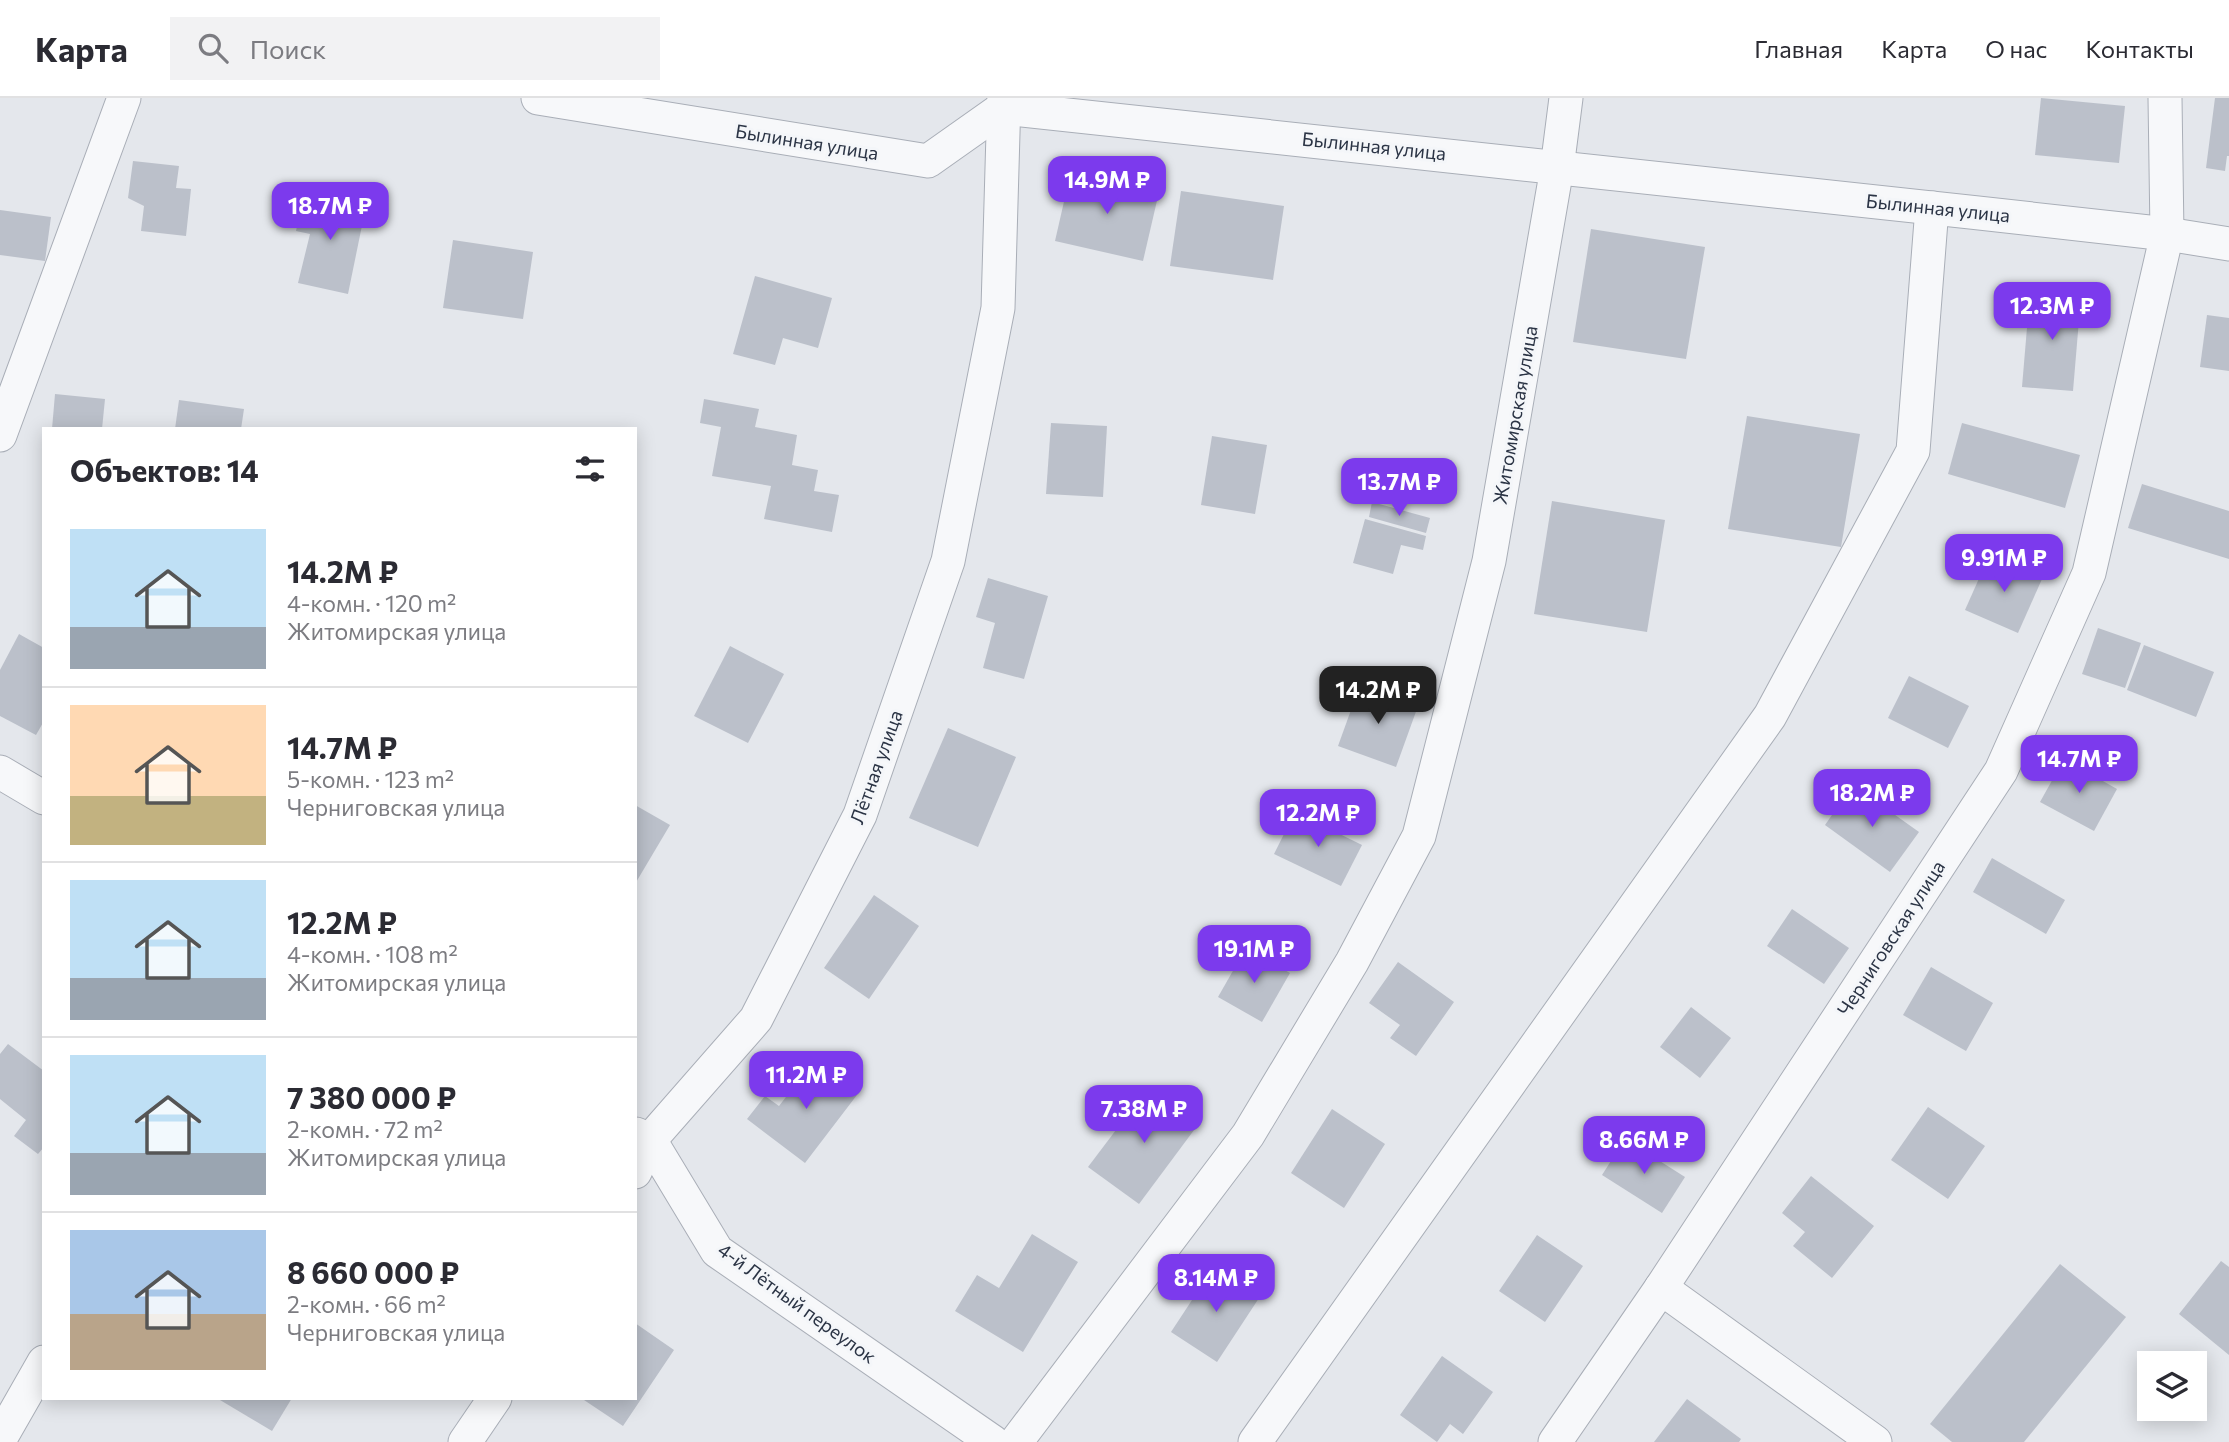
<!DOCTYPE html>
<html lang="ru">
<head>
<meta charset="utf-8">
<style>
	:root { --surface:#fff; --page:#f2f2f3; --text:#2b2b33; --muted:#7c7c81; --line:#e1e1e2; --accent:#7c3aed }
	body { margin:0; font-family:Commissioner,sans-serif; background:var(--page); color:var(--text); height:100vh; display:flex; flex-direction:column; font-size:26px; white-space:nowrap }
	* { box-sizing:border-box; margin:0 }
	p { font-size:23px; color:var(--muted) }
	.icon { flex:none; width:38px; height:38px; fill:none; stroke:currentColor; stroke-width:2; stroke-linecap:round; stroke-linejoin:round }
	.map { position:relative; flex:1; overflow:hidden }
	.side { position:absolute; left:42px; top:329px; width:595px; height:973px; display:flex; flex-direction:column; background:var(--surface); border-radius:0px; box-shadow:0 4px 18px #0003 }
	.side>* { flex:none }
	.buttons { position:absolute; left:2137px; top:1253px; display:grid; gap:14px }
	.buttons a { display:grid; place-items:center; width:70px; height:70px; border-radius:0px; background:var(--surface); box-shadow:0 4px 18px #0003; font-size:35px }
	.price { position:absolute; translate:-50% -60px; padding:0 16px; border-radius:14px; background:var(--accent); color:#fff; font-size:23px; line-height:46px; filter:drop-shadow(0 2px 4px #0008) }
	.price::after { content:''; position:absolute; left:50%; top:42px; width:21px; height:16px; margin-left:-10px; background:inherit; clip-path:polygon(0 0,100% 0,50% 100%) }
	.price.current { background:#222; color:#fff }
	ul { padding:0; list-style:none }
	li { display:flex; align-items:center; gap:21px; height:175px; padding:0 28px }
	li+li { border-top:2px solid var(--line) }
	li span { display:grid; place-items:center; flex:none; width:196px; height:140px; border-radius:0px; color:#555 }
	li>.icon { margin-inline-start:auto }
	span .icon { width:84px; height:84px; fill:#fffc; stroke-width:1 }
	li b { font-size:30px }
	h2 { display:flex; justify-content:space-between; align-items:center; height:84px; padding:0 28px; font-size:30px }
	header { display:flex; align-items:center; gap:42px; box-sizing:border-box; height:98px; padding:0 35px; background:var(--surface); border-bottom:2px solid var(--line) }
	header strong { font-size:33px }
	nav { display:flex; gap:38px; margin-inline-start:auto; font-size:24px }
	.search { width:490px; height:63px; background:var(--page); display:flex; align-items:center; gap:18px; box-sizing:border-box; padding:0 24px; border-radius:0px; color:var(--muted); font-size:26px }
	.map>svg:first-child { display:block }
	.building { fill:#bbc0ca }
	.lines { fill:none; stroke-linecap:round; stroke-linejoin:round }
	.street-casing { stroke:#a9aeb7; stroke-width:35 }
	.street { stroke:#f7f8fa; stroke-width:33 }
	.labels { text-anchor:middle; stroke-width:6; stroke-linejoin:round; paint-order:stroke }
	.street-label { font-size:19px; fill:#2b3445; stroke:#f4f6f9 }
</style>
</head>
<body>
<header>
<strong>Карта</strong>
<div class="search"><svg class="icon" aria-label="search" viewBox="0 0 24 24"><circle cx="10" cy="10" r="6"/><path d="M15 15l6 6"/></svg>Поиск</div>
<nav><a>Главная</a><a>Карта</a><a>О нас</a><a>Контакты</a></nav>
</header>
<div class="map">
<svg width="2229" height="1344" viewBox="0 0 2229 1344">
	<rect width="100%" height="100%" fill="#e4e7ec"/>
	<g class="building">
		<path d="M2041 0 2125 8 2119 65 2035 57Z"/>
		<path d="M2215 0H2229V58H2227L2225 73 2206 70Z"/>
		<path d="M133 63 179 68 176 90 191 91 186 138 141 133 144 108 128 100Z"/>
		<path d="M1071 73 1159 94 1143 163 1055 143Z"/>
		<path d="M1181 93 1284 108 1273 182 1170 168Z"/>
		<path d="M304 96 366 108 348 196 298 185 310 136 296 133Z"/>
		<path d="M0 112 51 119 45 163 0 157Z"/>
		<path d="M1591 131 1705 149 1686 261 1573 244Z"/>
		<path d="M453 142 533 154 523 221 443 210Z"/>
		<path d="M755 178 832 200 818 250 783 240 775 267 733 256Z"/>
		<path d="M2030 194 2081 198 2073 293 2022 289Z"/>
		<path d="M2207 217 2229 220V273L2200 269Z"/>
		<path d="M55 296 105 301 102 331H52Z"/>
		<path d="M704 301 759 311 755 329 797 337 792 367 818 372 814 393 839 397 832 434 764 421 771 388 712 378 721 329 700 325Z"/>
		<path d="M179 302 244 311 241 331H175Z"/>
		<path d="M1747 318 1860 336 1841 449 1728 431Z"/>
		<path d="M1051 325 1107 328 1103 399 1046 396Z"/>
		<path d="M1962 325 2080 357 2065 410 1948 376Z"/>
		<path d="M1212 338 1267 347 1255 416 1201 407Z"/>
		<path d="M2142 386 2229 413V461L2128 430Z"/>
		<path d="M1552 403 1665 422 1647 534 1534 516Z"/>
		<path d="M1372 404 1430 420 1426 435 1369 419Z"/>
		<path d="M1365 421 1426 438 1423 452 1401 447 1393 476 1353 465Z"/>
		<path d="M1989 458 2042 481 2018 535 1965 512Z"/>
		<path d="M988 480 1048 498 1024 581 983 570 995 525 976 519Z"/>
		<path d="M2098 530 2141 545 2125 590 2082 576Z"/>
		<path d="M19 536 44 550V623L36 637 0 618V572Z"/>
		<path d="M2144 547 2214 574 2196 619 2127 592Z"/>
		<path d="M730 548 784 576 748 645 694 618Z"/>
		<path d="M1909 578 1969 608 1948 650 1888 620Z"/>
		<path d="M1360 587 1418 608 1396 669 1338 648Z"/>
		<path d="M948 630 1016 659 978 749 909 720Z"/>
		<path d="M2064 661 2117 691 2094 733 2040 704Z"/>
		<path d="M1853 687 1919 734 1890 774 1825 727Z"/>
		<path d="M635 707 670 727 635 786Z"/>
		<path d="M1295 714 1362 747 1341 788 1274 756Z"/>
		<path d="M1992 760 2065 802 2046 836 1973 794Z"/>
		<path d="M874 797 919 828 869 901 824 870Z"/>
		<path d="M1792 811 1849 850 1824 886 1767 848Z"/>
		<path d="M1246 850 1290 875 1262 924 1218 899Z"/>
		<path d="M1398 864 1454 904 1416 958 1390 940 1400 927 1369 905Z"/>
		<path d="M1931 869 1993 905 1966 953 1903 917Z"/>
		<path d="M1691 909 1731 940 1700 980 1660 949Z"/>
		<path d="M8 946 44 973V1049L38 1056 14 1038 26 1022 0 1001V956Z"/>
		<path d="M816 960 860 993 805 1065 747 1021 765 998 779 1008Z"/>
		<path d="M1150 987 1200 1024 1139 1106 1088 1069Z"/>
		<path d="M1928 1009 1985 1048 1948 1101 1891 1062Z"/>
		<path d="M1332 1011 1385 1046 1344 1110 1291 1075Z"/>
		<path d="M1625 1041 1685 1079 1662 1115 1602 1077Z"/>
		<path d="M1811 1078 1874 1128 1832 1180 1793 1148 1805 1134 1782 1115Z"/>
		<path d="M1032 1136 1078 1164 1023 1254 955 1213 977 1177 999 1190Z"/>
		<path d="M1537 1137 1583 1168 1545 1224 1499 1193Z"/>
		<path d="M2221 1163 2229 1169V1257L2179 1216Z"/>
		<path d="M2060 1166 2126 1219 2024 1344H1952L1930 1326Z"/>
		<path d="M1215 1167 1261 1197 1217 1264 1171 1234Z"/>
		<path d="M635 1225 674 1252 623 1328 581 1300H635Z"/>
		<path d="M1442 1258 1493 1294 1463 1336 1450 1326 1437 1344 1400 1317Z"/>
		<path d="M221 1300H292L272 1333 220 1302Z"/>
		<path d="M1687 1301 1741 1341 1739 1344H1654Z"/>
	</g>
	<g class="lines">
		<g class="street-casing">
			<g id="street">
				<path d="M538 0 928 63 1003 10C1391 49 1779 93 2167 136L2229 146"/>
				<path d="M0 337 124 0"/>
				<path d="M0 674 44 700"/>
				<path d="M636 1036 650 1042 717 1153 993 1344"/>
				<path d="M635 1074 650 1042 756 921 860 717 948 463 998 210 1004 0"/>
				<path d="M1661 1190 1875 1344"/>
				<path d="M0 1341 44 1264"/>
				<path d="M465 1344 495 1300"/>
				<path d="M1016 1344 1248 1037 1352 864 1419 738 1489 463 1557 70 1566 0"/>
				<path d="M1255 1344 1770 618 1913 353 1932 110"/>
				<path d="M1555 1344 1661 1190 2001 673 2089 475 2167 136 2165 0"/>
			</g>
		</g>
		<use href="#street" class="street"/>
	</g>
	<g class="labels">
		<g class="street-label">
			<text transform="translate(807 44) rotate(9)" y="7">Былинная улица</text>
			<text transform="translate(1374 48) rotate(6)" y="7">Былинная улица</text>
			<text transform="translate(1938 110) rotate(6)" y="7">Былинная улица</text>
			<text transform="translate(1515 317) rotate(-80)" y="7">Житомирская улица</text>
			<text transform="translate(876 669) rotate(-70)" y="7">Лётная улица</text>
			<text transform="translate(1891 840) rotate(-57)" y="7">Черниговская улица</text>
			<text transform="translate(797 1205) rotate(36)" y="7">4-й Лётный переулок</text>
		</g>
	</g>
</svg>
<div class="buttons">
<a><svg class="icon" aria-label="layers" viewBox="0 0 24 24"><path d="M12 4l9 5-9 5-9-5zM3 14l9 5 9-5"/></svg></a>
</div>
<b class="price" style="left:1107px;top:118px">14.9M ₽</b>
<b class="price" style="left:330px;top:144px">18.7M ₽</b>
<b class="price" style="left:2052px;top:244px">12.3M ₽</b>
<b class="price" style="left:1399px;top:420px">13.7M ₽</b>
<b class="price" style="left:2004px;top:496px">9.91M ₽</b>
<b class="price current" style="left:1378px;top:628px">14.2M ₽</b>
<b class="price" style="left:2079px;top:697px">14.7M ₽</b>
<b class="price" style="left:1872px;top:731px">18.2M ₽</b>
<b class="price" style="left:1318px;top:751px">12.2M ₽</b>
<b class="price" style="left:1254px;top:887px">19.1M ₽</b>
<b class="price" style="left:806px;top:1013px">11.2M ₽</b>
<b class="price" style="left:1144px;top:1047px">7.38M ₽</b>
<b class="price" style="left:1644px;top:1078px">8.66M ₽</b>
<b class="price" style="left:1216px;top:1216px">8.14M ₽</b>
<section class="side">
<h2>Объектов: 14<svg class="icon" aria-label="filters" viewBox="0 0 24 24"><path d="M4 7h16M4 17h16"/><circle cx="9" cy="7" r="2"/><circle cx="15" cy="17" r="2"/></svg></h2>
<ul>
<li><span style="background:linear-gradient(#bfe0f5 70%,#9aa5b1 0)"><svg class="icon" aria-label="home" viewBox="0 0 24 24"><path d="M3 11l9-7 9 7M6 9v11h12V9"/></svg></span><div><b>14.2M ₽</b><p>4-комн. · 120 m²</p><p>Житомирская улица</p></div></li>
<li><span style="background:linear-gradient(#ffd9b3 65%,#c2b280 0)"><svg class="icon" aria-label="home" viewBox="0 0 24 24"><path d="M3 11l9-7 9 7M6 9v11h12V9"/></svg></span><div><b>14.7M ₽</b><p>5-комн. · 123 m²</p><p>Черниговская улица</p></div></li>
<li><span style="background:linear-gradient(#bfe0f5 70%,#9aa5b1 0)"><svg class="icon" aria-label="home" viewBox="0 0 24 24"><path d="M3 11l9-7 9 7M6 9v11h12V9"/></svg></span><div><b>12.2M ₽</b><p>4-комн. · 108 m²</p><p>Житомирская улица</p></div></li>
<li><span style="background:linear-gradient(#bfe0f5 70%,#9aa5b1 0)"><svg class="icon" aria-label="home" viewBox="0 0 24 24"><path d="M3 11l9-7 9 7M6 9v11h12V9"/></svg></span><div><b>7 380 000 ₽</b><p>2-комн. · 72 m²</p><p>Житомирская улица</p></div></li>
<li><span style="background:linear-gradient(#a9c7e8 60%,#b9a48a 0)"><svg class="icon" aria-label="home" viewBox="0 0 24 24"><path d="M3 11l9-7 9 7M6 9v11h12V9"/></svg></span><div><b>8 660 000 ₽</b><p>2-комн. · 66 m²</p><p>Черниговская улица</p></div></li>
</ul>
</section>
</div>
</body>
</html>
